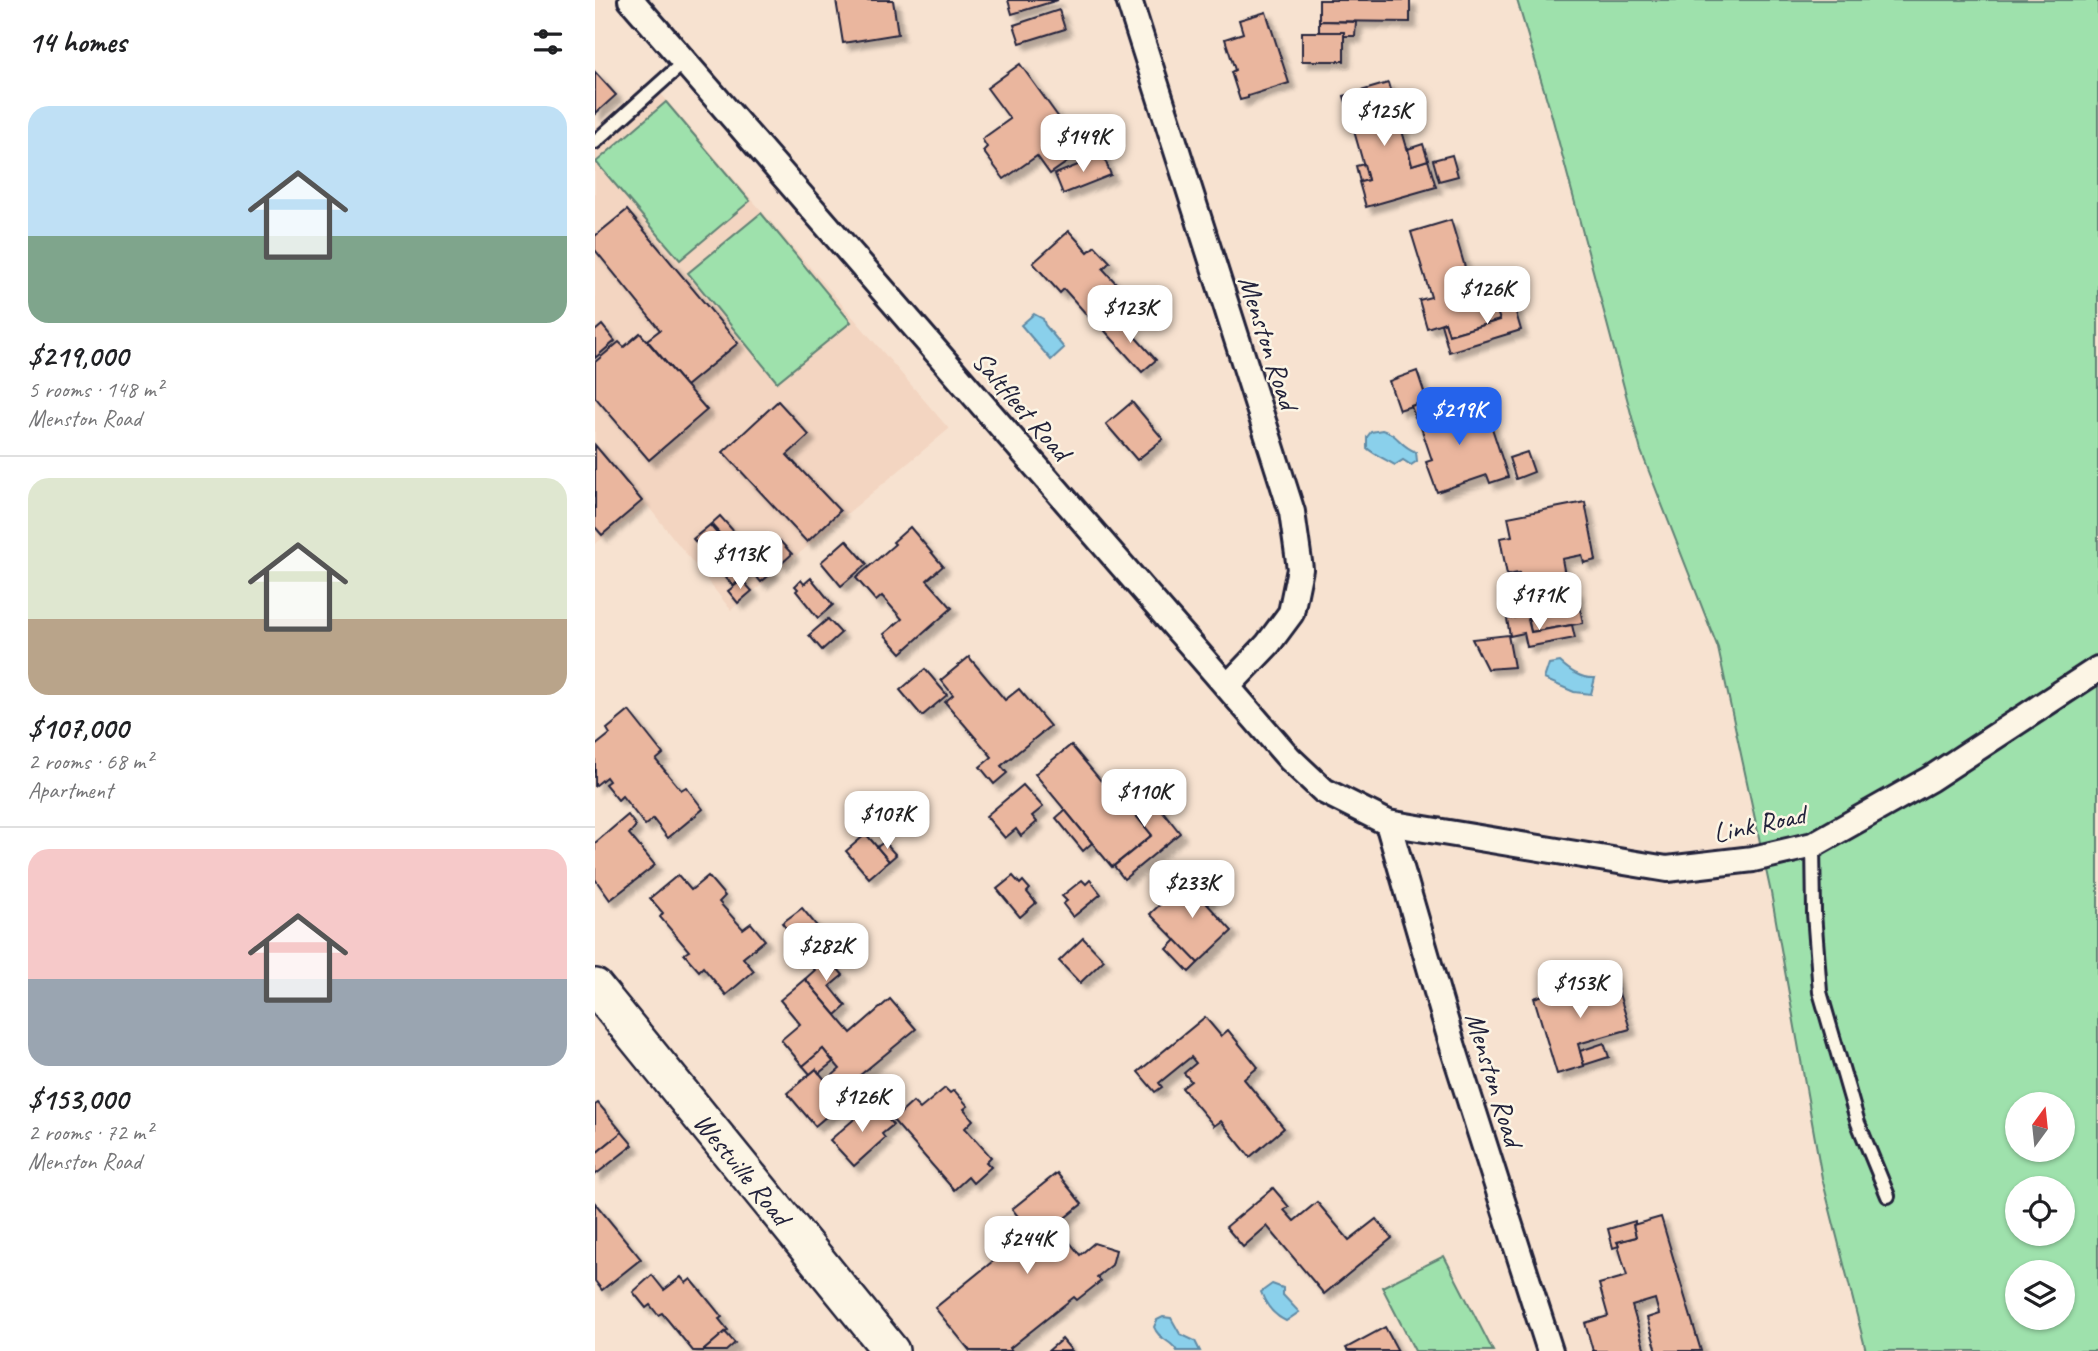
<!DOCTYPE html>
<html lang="en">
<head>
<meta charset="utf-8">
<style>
	:root { --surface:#fff; --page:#f2f2f2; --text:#202124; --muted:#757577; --line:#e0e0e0; --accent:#2563eb }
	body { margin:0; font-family:Caveat,sans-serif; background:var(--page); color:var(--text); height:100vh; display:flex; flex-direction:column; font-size:26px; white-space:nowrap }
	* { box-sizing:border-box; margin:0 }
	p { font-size:23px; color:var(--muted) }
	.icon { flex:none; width:38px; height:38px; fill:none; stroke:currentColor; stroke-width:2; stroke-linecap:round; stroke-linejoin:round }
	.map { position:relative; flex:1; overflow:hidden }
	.details { display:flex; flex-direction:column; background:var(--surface); width:595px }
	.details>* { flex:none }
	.needle { width:46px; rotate:15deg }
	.buttons { position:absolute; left:1410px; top:1092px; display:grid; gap:14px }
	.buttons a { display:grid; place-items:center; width:70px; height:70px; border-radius:50%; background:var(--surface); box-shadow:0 2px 5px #0004; font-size:35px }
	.price { position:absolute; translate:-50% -60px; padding:0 16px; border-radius:14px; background:#fff; color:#222; font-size:23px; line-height:46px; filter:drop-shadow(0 2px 4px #0008) }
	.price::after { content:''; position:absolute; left:50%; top:42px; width:21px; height:16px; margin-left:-10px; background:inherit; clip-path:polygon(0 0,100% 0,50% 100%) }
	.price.on { background:var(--accent); color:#fff }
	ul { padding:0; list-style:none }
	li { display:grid; align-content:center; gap:14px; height:371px; padding:0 28px }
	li+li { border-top:2px solid var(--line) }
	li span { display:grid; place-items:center; height:217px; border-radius:21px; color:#555 }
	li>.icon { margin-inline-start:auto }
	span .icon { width:126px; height:126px; fill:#fffc; stroke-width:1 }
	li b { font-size:30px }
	h2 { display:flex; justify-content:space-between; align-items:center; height:84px; padding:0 28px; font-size:30px }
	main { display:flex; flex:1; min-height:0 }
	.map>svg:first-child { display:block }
	.built { fill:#f3d5c1 }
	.green { fill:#9ee1ac; stroke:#608274; stroke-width:2; fill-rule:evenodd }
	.water { fill:#8ad0eb; stroke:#608aa5; stroke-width:2 }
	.building { fill:#eab69e; stroke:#22223b; stroke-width:2; filter:url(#shadow) }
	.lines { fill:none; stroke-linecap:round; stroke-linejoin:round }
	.lane-casing { stroke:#22223b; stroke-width:18 }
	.street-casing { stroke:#22223b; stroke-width:30 }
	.secondary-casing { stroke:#22223b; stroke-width:40 }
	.lane { stroke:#fcf5e5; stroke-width:12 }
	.street { stroke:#fcf5e5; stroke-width:24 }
	.secondary { stroke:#fcf5e5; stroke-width:35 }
	.labels { text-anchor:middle; stroke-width:5; stroke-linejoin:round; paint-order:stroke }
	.street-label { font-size:28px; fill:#22223b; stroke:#fcf5e5 }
</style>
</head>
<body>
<main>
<section class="details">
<h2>14 homes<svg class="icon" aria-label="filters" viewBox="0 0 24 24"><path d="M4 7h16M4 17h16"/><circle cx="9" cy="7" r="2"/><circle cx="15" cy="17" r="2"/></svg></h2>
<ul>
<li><span style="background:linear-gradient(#bfe0f5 60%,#7fa58c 0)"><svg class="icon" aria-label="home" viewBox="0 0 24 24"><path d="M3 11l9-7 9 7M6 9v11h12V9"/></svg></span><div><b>$219,000</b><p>5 rooms · 148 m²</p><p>Menston Road</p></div></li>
<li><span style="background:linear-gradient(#dfe7d0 65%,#b9a48a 0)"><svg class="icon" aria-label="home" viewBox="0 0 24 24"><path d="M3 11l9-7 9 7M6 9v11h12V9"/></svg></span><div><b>$107,000</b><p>2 rooms · 68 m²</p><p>Apartment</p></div></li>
<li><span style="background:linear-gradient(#f6c9c9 60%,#9aa5b1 0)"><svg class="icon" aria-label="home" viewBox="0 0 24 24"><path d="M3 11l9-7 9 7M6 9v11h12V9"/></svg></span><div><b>$153,000</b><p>2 rooms · 72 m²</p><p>Menston Road</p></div></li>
</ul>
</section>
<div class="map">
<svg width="1503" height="1351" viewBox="0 0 1503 1351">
	<defs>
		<filter id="shadow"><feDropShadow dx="6" dy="6" stdDeviation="2" flood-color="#0004"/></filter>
	</defs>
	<rect width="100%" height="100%" fill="#f7e2d0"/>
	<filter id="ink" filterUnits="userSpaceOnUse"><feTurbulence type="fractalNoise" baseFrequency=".0143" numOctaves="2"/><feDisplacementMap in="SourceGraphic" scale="14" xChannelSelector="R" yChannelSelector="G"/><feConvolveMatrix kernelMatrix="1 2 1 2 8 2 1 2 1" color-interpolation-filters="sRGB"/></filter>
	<g filter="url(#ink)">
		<path class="built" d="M55 81 354 429 136 610 52 505 0 544V129Z"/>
		<g class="green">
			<path d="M922 0H1503V1351H1271L1227 1178 1176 893 1123 648 1046 451 956 113ZM1423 1104H1468V1150H1423ZM1423 1188H1468V1234H1423ZM1423 1272H1468V1318H1423Z"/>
			<path d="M71 102 155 201 85 260 1 162Z"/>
			<path d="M166 213 256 322 182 382 93 273Z"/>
			<path d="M849 1256 898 1351H820L787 1287Z"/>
		</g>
		<g class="water">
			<path d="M439 314 448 319 450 325 469 348 456 360 426 325Z"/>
			<path d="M787 430C805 435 803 445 821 452L822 461 816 465 808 460 800 465C792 460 778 454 772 448V437L776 432Z"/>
			<path d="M965 662C975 671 986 679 1000 678L996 694 979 692 949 679 954 664Z"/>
			<path d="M677 1284 688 1288V1295L704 1312 691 1321C678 1315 671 1306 666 1292Z"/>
			<path d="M568 1317 576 1318 585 1334 600 1341 605 1351H582C576 1340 564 1340 559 1327L562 1320Z"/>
		</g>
		<g class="building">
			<path d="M241 0H298L303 34 248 43Z"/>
			<path d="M413 0H463L417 14Z"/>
			<path d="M724 0H815V22L724 21Z"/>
			<path d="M464 10 470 29 425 43 419 25Z"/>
			<path d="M671 12 694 83 653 96V98L645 100 636 72 640 70 630 39 648 33 644 20Z"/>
			<path d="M724 21 761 22 760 36H749V32L724 33Z"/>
			<rect x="707" y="32" width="42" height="29"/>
			<path d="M425 64 488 151 455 174 442 156 409 179 388 151 392 147 387 139 415 119 392 88Z"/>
			<path d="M0 72 21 95 0 114Z"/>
			<path d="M793 83 817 165 833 160 841 187 771 207 764 182 773 180 749 96Z"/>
			<path d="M828 144 833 160 817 165 813 149Z"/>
			<path d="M508 155 516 175 468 194 460 174Z"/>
			<path d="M857 155 863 176 844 181 838 160Z"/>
			<path d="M769 164 773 180 765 182 761 166Z"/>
			<path d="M32 210 143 343 91 386 52 340 65 330 0 250V236Z"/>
			<path d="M856 220 872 274 889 269 905 320 854 335 850 322 832 328 824 300 836 297 816 232Z"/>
			<path d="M474 231 493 252 500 246 515 262 508 269 532 295 500 324 469 289 465 293 438 263Z"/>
			<path d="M915 292 926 330 854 352 846 324 850 322 854 335 905 320 897 297Z"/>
			<path d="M524 319 561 360 547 372 510 331Z"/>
			<path d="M7 325 20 341 0 358V331Z"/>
			<path d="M45 333 112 410 54 460 0 397V362L24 342 29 347Z"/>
			<path d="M822 371 832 401 804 410 794 381Z"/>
			<path d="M861 392 863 399 821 413 822 416 820 417 816 406Z"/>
			<path d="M866 398 876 428 895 422 913 477 895 483 892 475 842 492 831 462 837 460 821 413Z"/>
			<path d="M183 401 214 435 192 455 245 511 212 542 128 452Z"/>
			<path d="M537 402 568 439 542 460 511 424Z"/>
			<path d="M0 445 47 501 7 535 0 527Z"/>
			<path d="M932 452 939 472 921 479 914 458Z"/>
			<path d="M990 502 1001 560 989 563 987 555 967 559 973 592 981 590 988 623 936 632 924 573 912 575 905 538 917 536 913 517Z"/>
			<path d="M125 516 141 534 132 542 116 524Z"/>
			<path d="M115 525 133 547 141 540 153 554 143 562 152 573 138 586 98 539Z"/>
			<path d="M315 527 348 566 332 580 357 608 306 653 289 634 307 619 287 596 281 601 261 578 300 544 298 542Z"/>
			<path d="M251 540 272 564 246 586 226 562Z"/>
			<path d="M185 541 197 554 186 564 174 550Z"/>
			<path d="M163 554 178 572 166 582 151 564Z"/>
			<path d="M216 578 238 605 223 618 201 591 203 589 200 586 206 580 209 584Z"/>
			<path d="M147 580 157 591 143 603 133 591Z"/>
			<path d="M932 615 936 632 977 625 980 638 932 647 929 633 915 636 912 619Z"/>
			<path d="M233 619 246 633 227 650 214 635Z"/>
			<path d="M913 635 919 667 892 669 877 639Z"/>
			<path d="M374 657 410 700 424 689 455 726 406 766 412 773 399 784 385 767 397 757 350 702 358 695 346 680Z"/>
			<path d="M330 669 352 695 327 716 305 690Z"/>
			<path d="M34 711 68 754 61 760 86 790 91 787 108 809 73 838 58 819 50 825 27 796 23 800 10 784 14 781 11 777 0 786V746L15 734 12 729Z"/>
			<path d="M476 745 511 787 515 784 557 835 517 867 440 774Z"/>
			<path d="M526 775 554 810 562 804 585 833 529 879 519 866 557 835 515 784Z"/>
			<path d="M428 785 448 807 437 816 442 822 426 836 421 829 410 838 391 816Z"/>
			<path d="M470 810 497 843 488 851 461 818Z"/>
			<path d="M33 815 41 826 34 834 60 865 15 900 0 879V843Z"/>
			<path d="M271 834 294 861 274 878 251 851Z"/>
			<path d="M289 842 301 855 294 861 282 847Z"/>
			<path d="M83 875 96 890 113 876 130 896 124 902 148 929 156 923 170 940 148 958 159 971 131 995 108 967 104 971 89 954 94 951 65 917 68 913 55 898Z"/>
			<path d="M418 876 425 884 428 881 435 889 432 892 441 903 425 917 402 889Z"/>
			<path d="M595 876 616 897 611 903 637 931 603 963 555 914Z"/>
			<path d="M487 880 491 884 495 880 506 894 478 917 468 904 472 901 467 896Z"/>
			<path d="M207 908 226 931 205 946 187 923Z"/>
			<path d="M488 938 509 960 485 983 464 961Z"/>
			<path d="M581 940 603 963 594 972 572 949Z"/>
			<path d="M230 954 248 975 235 986 251 1006 241 1015 210 979 220 970 216 966Z"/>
			<path d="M1018 974 1035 1029 983 1044 989 1066 962 1074 939 998 970 988 974 1001 991 996 987 983Z"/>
			<path d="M210 979 256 1033 295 999 321 1029 258 1081 264 1089 220 1126 192 1093 221 1069 231 1081 245 1069 228 1049 208 1066 186 1040 205 1024 185 1000Z"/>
			<path d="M610 1017 626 1036 633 1030 663 1067 649 1079 689 1128 655 1157 626 1121 619 1126 587 1088 596 1081 589 1073 601 1063 596 1057 564 1083 567 1087 560 1092 543 1072Z"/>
			<path d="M1009 1043 1014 1057 989 1065 985 1051Z"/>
			<path d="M228 1049 238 1062 224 1073 221 1069 215 1074 208 1066Z"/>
			<path d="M350 1088 355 1093 359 1090 373 1106 369 1109 378 1120 370 1128 396 1157 391 1162 396 1167 378 1183 373 1177 359 1190 298 1120 318 1102 325 1109Z"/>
			<path d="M279 1102 298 1125 287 1134 290 1138 259 1166 235 1140Z"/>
			<path d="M3 1103 27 1132 0 1154V1105Z"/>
			<path d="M27 1132 38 1145 0 1175V1154Z"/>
			<path d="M462 1173 487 1204 461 1225 485 1255 499 1243 521 1250 517 1265 502 1277 506 1281 482 1300 479 1297 415 1348 417 1351H375L340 1308 435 1231 417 1209Z"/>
			<path d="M678 1188 694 1207 689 1210 699 1221 722 1202 754 1240 781 1219 797 1238 729 1294 672 1226 648 1247 631 1227Z"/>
			<path d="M0 1203 46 1259 7 1290 0 1281Z"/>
			<path d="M1066 1217 1106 1351H1062L1052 1318 1064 1314 1060 1299 1037 1306 1050 1351H998L990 1323 1013 1316 1004 1284 1032 1276 1022 1242 1041 1237 1038 1225Z"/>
			<path d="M1040 1221V1224L1038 1225 1041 1237 1022 1242 1024 1246 1018 1248 1013 1229Z"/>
			<path d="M57 1275 69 1290 86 1277 91 1283 96 1279 127 1317 124 1319 133 1330 108 1351H98L67 1313 63 1315 55 1305 51 1308 38 1292Z"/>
			<path d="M790 1327 803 1351H753L751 1348Z"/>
			<path d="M130 1332 140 1343 131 1351H108Z"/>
			<path d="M467 1339 477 1351H453Z"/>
		</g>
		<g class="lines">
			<g class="lane-casing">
				<g id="lane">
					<path d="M0 142 90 61"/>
					<path d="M1218 845 1219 913 1225 992 1263 1123 1293 1196"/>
				</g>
			</g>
			<g class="street-casing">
				<g id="street">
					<path d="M36 0 695 759 729 791 793 823 1072 869 1158 859 1218 845 1335 779 1503 669"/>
					<path d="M534 0 697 512 705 569 696 613 673 644 633 686"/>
					<path d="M793 823 858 1047 955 1351"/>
				</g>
			</g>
			<g class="secondary-casing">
				<g id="secondary">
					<path id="s1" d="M0 987 296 1351"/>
				</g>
			</g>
			<use href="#lane" class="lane"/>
			<use href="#street" class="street"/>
			<use href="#secondary" class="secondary"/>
		</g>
	</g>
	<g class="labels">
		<g class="street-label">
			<text transform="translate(674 342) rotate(72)" y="10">Menston Road</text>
			<text transform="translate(427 405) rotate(49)" y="10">Saltfleet Road</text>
			<text transform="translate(1164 823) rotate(-12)" y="10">Link Road</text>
			<text transform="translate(900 1079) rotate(73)" y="10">Menston Road</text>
			<text dy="10" stroke="none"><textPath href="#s1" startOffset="234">Westville Road</textPath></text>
		</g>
	</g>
</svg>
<div class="buttons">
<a><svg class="needle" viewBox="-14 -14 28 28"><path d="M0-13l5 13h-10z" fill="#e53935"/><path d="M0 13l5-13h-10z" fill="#757577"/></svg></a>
<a><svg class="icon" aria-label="locate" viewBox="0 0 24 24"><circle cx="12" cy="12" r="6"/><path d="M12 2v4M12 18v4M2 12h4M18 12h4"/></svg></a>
<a><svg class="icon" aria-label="layers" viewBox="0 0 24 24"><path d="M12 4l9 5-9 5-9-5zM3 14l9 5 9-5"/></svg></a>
</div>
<b class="price" style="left:789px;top:148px">$125K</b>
<b class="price" style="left:488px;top:174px">$149K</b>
<b class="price" style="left:892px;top:326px">$126K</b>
<b class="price" style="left:535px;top:345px">$123K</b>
<b class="price on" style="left:864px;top:447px">$219K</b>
<b class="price" style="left:145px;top:591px">$113K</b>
<b class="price" style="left:944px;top:632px">$171K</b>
<b class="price" style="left:549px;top:829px">$110K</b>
<b class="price" style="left:292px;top:851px">$107K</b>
<b class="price" style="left:597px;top:920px">$233K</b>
<b class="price" style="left:231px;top:983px">$282K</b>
<b class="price" style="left:985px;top:1020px">$153K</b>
<b class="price" style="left:267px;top:1134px">$126K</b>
<b class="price" style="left:432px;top:1276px">$244K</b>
</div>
</main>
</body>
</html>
